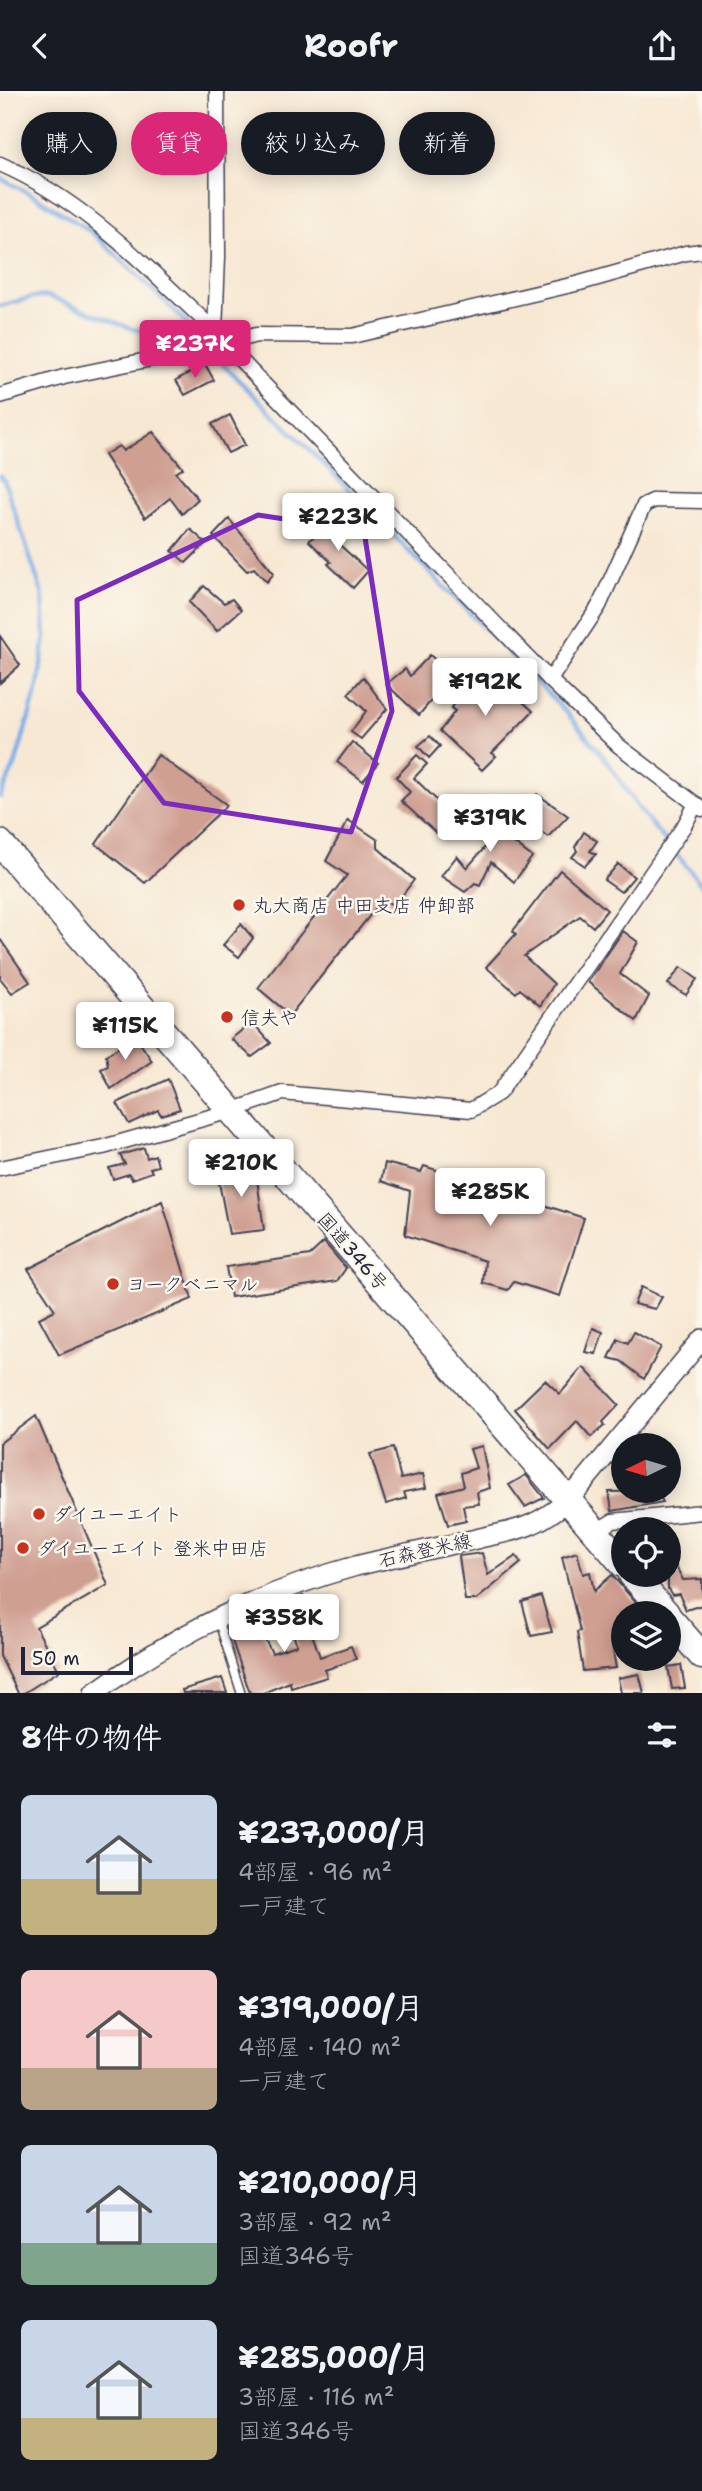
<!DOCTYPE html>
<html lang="ja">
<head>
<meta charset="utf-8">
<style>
	:root { --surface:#171b24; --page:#242831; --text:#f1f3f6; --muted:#9ea1a6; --accent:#db2777 }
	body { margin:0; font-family:"Shantell Sans","Klee One",sans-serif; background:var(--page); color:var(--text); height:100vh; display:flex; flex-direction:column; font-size:26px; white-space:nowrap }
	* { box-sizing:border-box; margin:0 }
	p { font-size:23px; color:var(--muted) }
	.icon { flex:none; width:38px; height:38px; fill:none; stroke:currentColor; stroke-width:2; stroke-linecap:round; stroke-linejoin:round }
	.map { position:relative; height:1602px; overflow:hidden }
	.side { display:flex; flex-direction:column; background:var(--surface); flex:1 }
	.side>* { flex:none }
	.top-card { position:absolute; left:21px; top:21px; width:662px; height:63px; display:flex; gap:14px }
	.needle { width:46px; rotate:265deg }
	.controls { position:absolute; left:611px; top:1342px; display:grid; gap:14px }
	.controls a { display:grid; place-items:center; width:70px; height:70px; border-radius:50%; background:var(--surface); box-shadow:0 4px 18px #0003; font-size:35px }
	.scale { position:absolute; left:21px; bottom:18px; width:112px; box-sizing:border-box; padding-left:7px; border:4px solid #22223b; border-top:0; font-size:19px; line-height:24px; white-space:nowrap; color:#22223b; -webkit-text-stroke:5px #fbf7ec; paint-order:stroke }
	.price { position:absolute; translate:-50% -60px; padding:0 16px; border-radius:7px; background:#fff; color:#222; font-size:23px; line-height:46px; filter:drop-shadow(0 2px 4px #0008) }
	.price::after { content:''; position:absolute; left:50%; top:42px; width:21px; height:16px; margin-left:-10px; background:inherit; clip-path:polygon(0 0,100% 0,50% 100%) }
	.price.on { background:var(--accent); color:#fff }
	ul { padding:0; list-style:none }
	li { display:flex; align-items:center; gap:21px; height:175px; padding:0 21px }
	li span { display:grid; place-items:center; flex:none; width:196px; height:140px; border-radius:10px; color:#555 }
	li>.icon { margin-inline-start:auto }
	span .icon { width:84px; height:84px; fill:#fffc; stroke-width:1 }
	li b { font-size:30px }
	h2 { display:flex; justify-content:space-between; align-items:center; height:84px; padding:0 21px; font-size:30px }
	.tag { padding:0 24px; border-radius:32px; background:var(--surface); box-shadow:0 4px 18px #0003; font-size:24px; line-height:63px }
	.tag.on { background:var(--accent); color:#fff }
	header { display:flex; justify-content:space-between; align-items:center; height:91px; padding:0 21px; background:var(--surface); font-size:32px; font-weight:700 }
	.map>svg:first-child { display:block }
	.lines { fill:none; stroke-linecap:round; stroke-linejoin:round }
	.stream { stroke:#7dace7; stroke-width:4.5 }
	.building { fill:#cf9f92 }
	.lane-casing { stroke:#424052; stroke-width:10 }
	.street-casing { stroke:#424052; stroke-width:17 }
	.secondary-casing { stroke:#424052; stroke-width:22 }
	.highway-casing { stroke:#424052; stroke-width:29 }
	.lane { stroke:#fff; stroke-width:7 }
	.street { stroke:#fff; stroke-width:14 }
	.secondary { stroke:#fff; stroke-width:19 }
	.highway { stroke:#fff; stroke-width:26 }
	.marked { fill:none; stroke:#7b2cbf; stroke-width:5; stroke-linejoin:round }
	.poi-dot { fill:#c8321e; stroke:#fbf7ec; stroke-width:2.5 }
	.labels { text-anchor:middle; stroke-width:5; stroke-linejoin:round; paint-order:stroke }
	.poi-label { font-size:19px; fill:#22223b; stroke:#fbf7ec; text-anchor:start }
	.street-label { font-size:19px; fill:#22223b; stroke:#fbf7ec }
</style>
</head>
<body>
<header><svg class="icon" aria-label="back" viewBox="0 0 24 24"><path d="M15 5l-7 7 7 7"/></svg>Roofr<svg class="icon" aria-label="share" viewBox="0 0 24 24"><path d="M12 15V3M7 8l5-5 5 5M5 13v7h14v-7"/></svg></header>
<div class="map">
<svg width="702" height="1602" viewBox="0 0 702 1602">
	<rect width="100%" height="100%" fill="#fbf7ec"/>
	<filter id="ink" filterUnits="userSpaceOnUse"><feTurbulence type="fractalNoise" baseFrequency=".0143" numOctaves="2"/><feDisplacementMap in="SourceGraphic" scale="14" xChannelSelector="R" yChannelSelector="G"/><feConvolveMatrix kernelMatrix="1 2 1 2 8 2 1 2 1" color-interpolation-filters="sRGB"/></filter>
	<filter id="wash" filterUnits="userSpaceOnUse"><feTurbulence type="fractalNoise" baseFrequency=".00686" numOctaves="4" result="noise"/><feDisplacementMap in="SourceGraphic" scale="28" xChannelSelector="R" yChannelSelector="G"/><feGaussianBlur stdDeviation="1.57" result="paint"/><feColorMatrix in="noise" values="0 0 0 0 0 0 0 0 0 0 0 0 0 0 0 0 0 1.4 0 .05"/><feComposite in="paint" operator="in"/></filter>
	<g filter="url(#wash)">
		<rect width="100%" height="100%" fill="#f7e8d3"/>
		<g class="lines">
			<g class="stream">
				<path d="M0 87 38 107 93 142 183 228 203 254"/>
				<path d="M0 215 33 206 48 205 133 238 196 253"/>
				<path d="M210 261 325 374 566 621 604 666 642 722 702 794"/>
				<path d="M0 385 4 389 43 505 45 546 38 595 15 674 0 706"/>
			</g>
		</g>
		<g id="blocks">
			<g class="building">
				<path d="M205 273 214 289 185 304 176 289Z"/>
				<path d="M230 324 245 354 228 362 212 333Z"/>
				<path d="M153 341 183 377 176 382 198 408 182 423 170 407 145 427 104 364 119 355 123 360Z"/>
				<path d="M344 416 346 418 333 442 341 455 368 480 353 497 328 473 331 471 309 450Z"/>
				<path d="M229 428 274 482 267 491 254 477 247 480 213 445Z"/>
				<path d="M190 438 206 452 186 472 172 460Z"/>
				<path d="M204 495 224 512 232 508 241 519 217 540 189 511Z"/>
				<path d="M0 545 20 574 0 592Z"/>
				<path d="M430 564 449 582 436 592 442 597 419 624 386 593 405 578 410 585Z"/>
				<path d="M490 576 504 589 501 591 533 620 492 662 496 665 482 679 440 640 455 620 451 617Z"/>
				<path d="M363 586 387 618 361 648 351 641 366 620 348 603Z"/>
				<path d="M430 645 440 655 429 667 418 655Z"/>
				<path d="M352 651 378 672 363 690 337 671Z"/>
				<path d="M158 664 227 714 145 792 96 753Z"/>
				<path d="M417 664 427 673 414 687 455 727 436 742 401 710 410 701 396 686Z"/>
				<path d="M537 703 568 725 548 746 520 724Z"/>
				<path d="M504 706 515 716 496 738 532 766 514 791 491 771 480 794 475 792 465 801 441 785 457 765 467 777 487 754 478 738Z"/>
				<path d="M348 729 378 749V757L414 789 394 815 383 808 290 924 258 897 347 784 326 770Z"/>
				<path d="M584 741 597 750 590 760 596 763 585 775 572 766 577 760 575 756Z"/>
				<path d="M618 773 634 786 621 801 604 789Z"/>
				<path d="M560 779 607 819 593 836 580 825 524 865 554 893 540 915 520 898 516 902 486 876 516 843 513 840Z"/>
				<path d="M241 833 253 847 239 866 223 854Z"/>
				<path d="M623 840 638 851 620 883 649 905 636 930 588 891Z"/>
				<path d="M0 848 30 891 12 902 0 887Z"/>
				<path d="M681 876 697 888 686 904 668 893Z"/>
				<path d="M252 931 271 952 252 966 231 948Z"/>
				<path d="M136 946 152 970 111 998 101 978 108 975 106 964Z"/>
				<path d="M168 988 180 1018 161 1024 158 1019 129 1033 117 1012Z"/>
				<path d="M144 1057 147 1067 155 1064 158 1075 150 1077 152 1081 132 1088 129 1083 113 1088 109 1077 125 1073 120 1064Z"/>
				<path d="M385 1072 421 1081 424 1075 584 1127 560 1205 514 1191 508 1199 483 1192 485 1170 405 1144 410 1100 381 1090Z"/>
				<path d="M255 1073 264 1139 229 1143 217 1081Z"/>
				<path d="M162 1110 192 1208 59 1264 39 1227 55 1219 28 1178Z"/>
				<path d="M324 1151 346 1177 337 1190 231 1206 226 1176 310 1164Z"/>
				<path d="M641 1196 662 1206 655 1218 634 1213Z"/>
				<path d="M593 1237 603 1241 596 1263 585 1261Z"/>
				<path d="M634 1241 661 1256 644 1288 621 1270 609 1267 618 1248 628 1252Z"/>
				<path d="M583 1276 619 1314 603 1331 605 1334 591 1346 577 1330 550 1358 515 1318 545 1289 560 1303Z"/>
				<path d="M36 1325 108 1494 36 1536 59 1580 24 1602H18L0 1565V1352Z"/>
				<path d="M482 1355 490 1397 477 1401 479 1413 463 1415 466 1430 448 1434 438 1402 464 1395 461 1382 476 1377 470 1358Z"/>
				<path d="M393 1357 401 1388 423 1383 426 1397 404 1401 406 1407 386 1413 370 1363Z"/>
				<path d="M526 1384 544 1407 525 1416 509 1394Z"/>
				<path d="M657 1400 663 1411 612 1420 609 1401Z"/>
				<path d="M668 1460 683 1489 702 1488V1514L686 1519 679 1503 672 1504 668 1498Z"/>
				<path d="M577 1461 583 1483 590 1481 594 1500 612 1484 638 1514 640 1522H623V1546L611 1549 616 1577 583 1580 577 1541 580 1540 562 1466Z"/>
				<path d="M482 1462 488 1484 516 1465 521 1472 476 1509H465L459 1465Z"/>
				<path d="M303 1505 312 1529 308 1531 320 1566 351 1555 356 1568 325 1579 327 1586 291 1597 290 1591 263 1602H250L228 1538 241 1531 245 1536 256 1531 272 1562 297 1554 282 1513Z"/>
				<path d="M541 1505 552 1541 531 1545 522 1511Z"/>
				<path d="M681 1574 685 1597 672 1598 668 1576Z"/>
				<path d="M639 1583 644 1602H621L618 1587Z"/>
				<path d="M222 1587 227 1602H183L182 1599Z"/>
			</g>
		</g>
	</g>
	<g filter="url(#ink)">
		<use href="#blocks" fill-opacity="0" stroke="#424052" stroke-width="2"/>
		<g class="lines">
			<g class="lane-casing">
				<path id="lane" d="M218 1529 241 1602"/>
			</g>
			<g class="street-casing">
				<g id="street">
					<path d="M0 73C84 109 149 178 215 240L225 253 550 589 619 655 702 718"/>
					<path d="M215 240 218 166 217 0"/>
					<path d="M0 305 64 286 225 253 256 244 352 245 580 192 686 162 702 160"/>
					<path d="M550 589 599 515 644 414 655 409 702 410"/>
					<path d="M0 1077 103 1056 231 1020 282 1002 471 1019 499 1002 684 735 696 713"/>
					<path d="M595 1441 613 1430 702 1421"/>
				</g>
			</g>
			<g class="secondary-casing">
				<path id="secondary" d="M94 1602C174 1544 261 1501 356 1475 396 1465 436 1457 476 1448 495 1443 515 1441 532 1433 546 1427 557 1418 568 1410L702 1248"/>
			</g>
			<g class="highway-casing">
				<g id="highway">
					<path d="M0 752 623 1473"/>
					<path d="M632 1484 666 1522"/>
					<path d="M668 1526 702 1565"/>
				</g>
			</g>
			<use href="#lane" class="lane"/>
			<use href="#street" class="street"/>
			<use href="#secondary" class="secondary"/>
			<use href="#highway" class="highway"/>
		</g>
	</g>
	<path class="marked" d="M258 424 364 440 392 620 351 741 164 712 79 600 77 509Z"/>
	<g class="poi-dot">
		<circle cx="239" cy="814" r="7"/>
		<circle cx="227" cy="926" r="7"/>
		<circle cx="113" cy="1193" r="7"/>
		<circle cx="39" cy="1423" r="7"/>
		<circle cx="23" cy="1457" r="7"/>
	</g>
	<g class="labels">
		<g class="poi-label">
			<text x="253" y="821">丸大商店 中田支店 仲卸部</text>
			<text x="241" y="933">信夫や</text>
			<text x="127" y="1200">ヨークベニマル</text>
			<text x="53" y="1430">ダイユーエイト</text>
			<text x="37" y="1464">ダイユーエイト 登米中田店</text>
		</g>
		<g class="street-label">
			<text transform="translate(353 1160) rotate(49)" y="7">国道346号</text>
			<text transform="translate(425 1459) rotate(-13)" y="7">石森登米線</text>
		</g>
	</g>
</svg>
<div class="controls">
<a><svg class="needle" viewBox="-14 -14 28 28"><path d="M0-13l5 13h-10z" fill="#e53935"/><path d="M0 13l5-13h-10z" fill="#9ea1a6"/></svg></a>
<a><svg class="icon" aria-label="locate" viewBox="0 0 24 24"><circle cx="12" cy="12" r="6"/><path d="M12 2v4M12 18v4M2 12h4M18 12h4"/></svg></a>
<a><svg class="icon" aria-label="layers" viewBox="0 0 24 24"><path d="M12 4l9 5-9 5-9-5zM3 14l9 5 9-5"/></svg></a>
</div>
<div class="scale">50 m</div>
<b class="price on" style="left:195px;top:289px">¥237K</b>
<b class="price" style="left:338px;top:462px">¥223K</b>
<b class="price" style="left:485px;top:627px">¥192K</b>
<b class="price" style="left:490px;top:763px">¥319K</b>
<b class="price" style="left:125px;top:971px">¥115K</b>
<b class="price" style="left:241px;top:1108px">¥210K</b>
<b class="price" style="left:490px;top:1137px">¥285K</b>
<b class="price" style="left:284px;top:1563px">¥358K</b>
<div class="top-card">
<a class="tag">購入</a>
<a class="tag on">賃貸</a>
<a class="tag">絞り込み</a>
<a class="tag">新着</a>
</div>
</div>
<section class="side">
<h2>8件の物件<svg class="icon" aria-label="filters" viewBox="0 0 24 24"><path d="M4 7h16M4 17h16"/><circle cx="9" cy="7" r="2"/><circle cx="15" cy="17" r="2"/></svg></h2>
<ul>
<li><span style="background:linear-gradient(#c9d6e8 60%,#c2b280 0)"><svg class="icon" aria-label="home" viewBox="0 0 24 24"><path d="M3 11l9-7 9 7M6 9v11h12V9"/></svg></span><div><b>¥237,000/月</b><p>4部屋 · 96 m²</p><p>一戸建て</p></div></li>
<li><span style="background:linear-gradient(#f6c9c9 70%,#b9a48a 0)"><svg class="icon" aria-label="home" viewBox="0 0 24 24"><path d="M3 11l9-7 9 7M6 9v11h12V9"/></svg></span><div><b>¥319,000/月</b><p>4部屋 · 140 m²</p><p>一戸建て</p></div></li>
<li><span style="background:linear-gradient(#c9d6e8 70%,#7fa58c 0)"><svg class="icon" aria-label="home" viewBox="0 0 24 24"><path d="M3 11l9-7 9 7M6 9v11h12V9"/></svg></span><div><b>¥210,000/月</b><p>3部屋 · 92 m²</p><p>国道346号</p></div></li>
<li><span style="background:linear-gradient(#c9d6e8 70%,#c2b280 0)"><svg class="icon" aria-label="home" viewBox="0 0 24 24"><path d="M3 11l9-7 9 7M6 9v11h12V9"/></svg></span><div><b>¥285,000/月</b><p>3部屋 · 116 m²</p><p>国道346号</p></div></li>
</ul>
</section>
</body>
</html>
